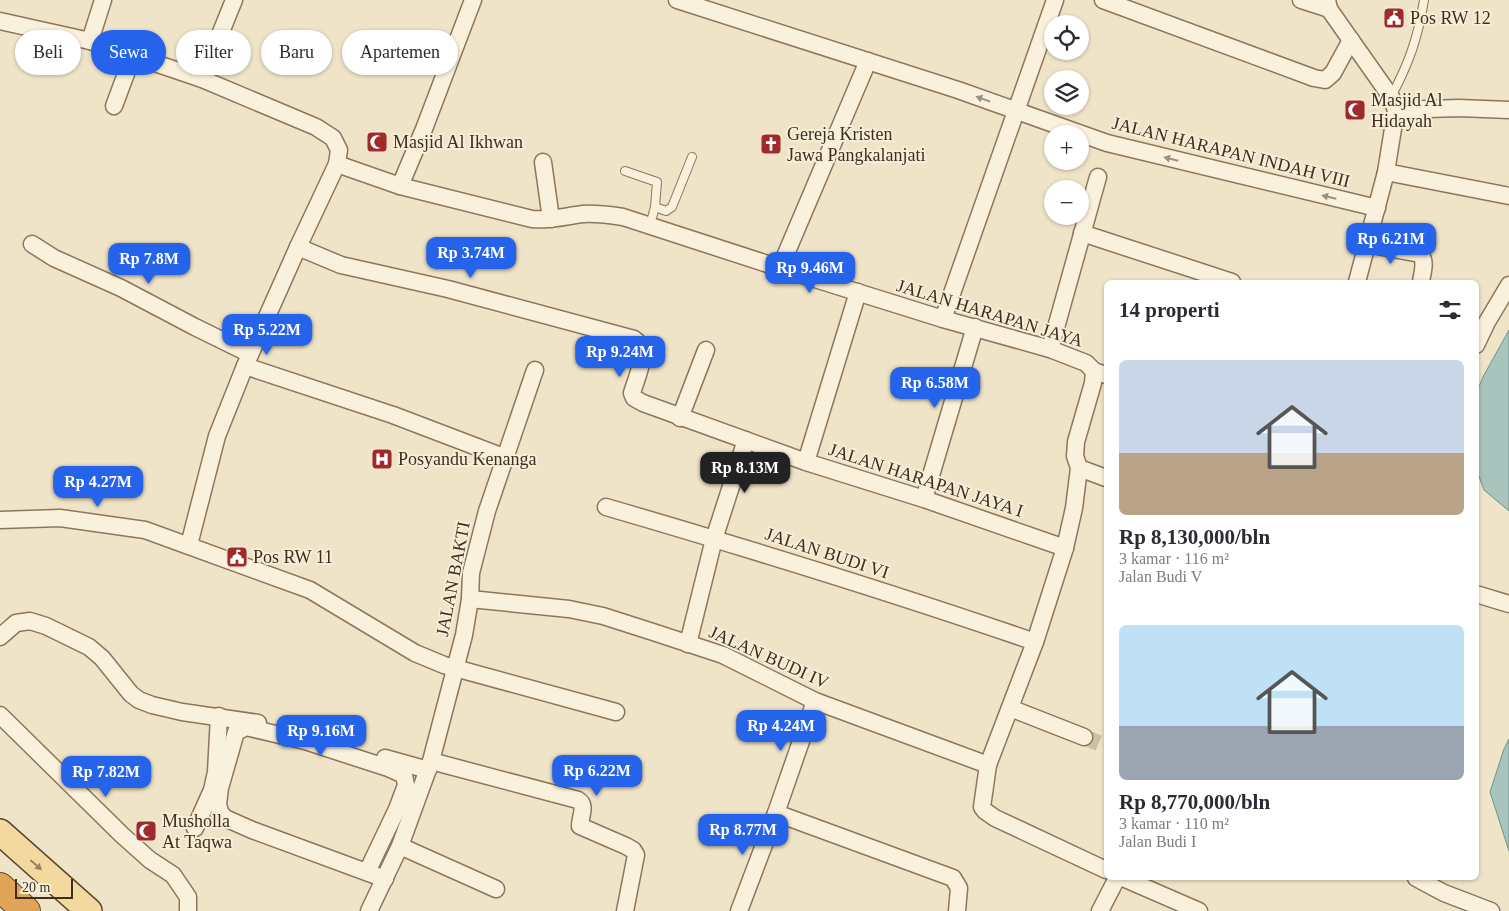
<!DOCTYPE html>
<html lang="id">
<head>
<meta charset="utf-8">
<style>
	:root { --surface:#fff; --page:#f7f7f7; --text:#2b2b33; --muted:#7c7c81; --accent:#2563eb }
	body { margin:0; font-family:"Times New Roman",serif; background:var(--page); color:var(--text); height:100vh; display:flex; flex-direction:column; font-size:19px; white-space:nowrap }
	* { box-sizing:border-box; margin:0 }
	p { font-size:16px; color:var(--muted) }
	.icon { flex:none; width:28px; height:28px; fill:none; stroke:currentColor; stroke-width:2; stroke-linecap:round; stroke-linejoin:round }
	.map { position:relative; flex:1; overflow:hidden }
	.details { position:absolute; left:1104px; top:280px; width:375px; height:600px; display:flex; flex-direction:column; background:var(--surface); border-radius:8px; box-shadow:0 1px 4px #0004 }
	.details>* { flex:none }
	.hud { position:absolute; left:15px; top:30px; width:475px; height:45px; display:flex; gap:10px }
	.tools { position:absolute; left:1044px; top:15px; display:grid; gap:10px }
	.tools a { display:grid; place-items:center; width:45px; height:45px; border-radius:50%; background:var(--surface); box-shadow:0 1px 4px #0004; font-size:25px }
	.scale { position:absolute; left:15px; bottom:12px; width:58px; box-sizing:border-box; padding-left:5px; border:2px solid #3d2e20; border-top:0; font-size:14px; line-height:18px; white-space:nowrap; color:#3d2e20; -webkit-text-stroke:4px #f7eed8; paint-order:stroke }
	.price { position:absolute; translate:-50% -42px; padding:0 11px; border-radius:10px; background:var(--accent); color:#fff; font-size:16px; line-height:32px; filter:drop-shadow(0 1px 2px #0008) }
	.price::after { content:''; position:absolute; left:50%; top:30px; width:15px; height:11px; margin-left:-8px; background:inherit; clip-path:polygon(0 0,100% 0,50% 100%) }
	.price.selected { background:#222; color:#fff }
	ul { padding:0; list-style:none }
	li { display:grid; align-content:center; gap:10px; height:265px; padding:0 15px }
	li span { display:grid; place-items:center; height:155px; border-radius:8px; color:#555 }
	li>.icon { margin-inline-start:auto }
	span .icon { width:90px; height:90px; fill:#fffc; stroke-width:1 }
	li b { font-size:21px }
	h2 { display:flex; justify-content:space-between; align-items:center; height:60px; padding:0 15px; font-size:21px }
	.pill { padding:0 18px; border-radius:22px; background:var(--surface); box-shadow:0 1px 4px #0004; font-size:18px; line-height:45px }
	.pill.selected { background:var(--accent); color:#fff }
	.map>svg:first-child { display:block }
	.water { fill:#a9c4bc; stroke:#6f938a }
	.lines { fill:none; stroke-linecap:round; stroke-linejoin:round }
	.street-tunnel { stroke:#ccc0a6; stroke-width:16; stroke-dasharray:16 8; stroke-linecap:butt }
	.lane-casing { stroke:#8d765c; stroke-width:10 }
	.street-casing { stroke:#8d765c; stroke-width:19 }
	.primary-casing { stroke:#5b4430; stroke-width:28 }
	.highway-casing { stroke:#5b4430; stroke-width:30 }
	.lane { stroke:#faf1dc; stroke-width:8 }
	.street { stroke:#faf1dc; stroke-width:16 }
	.primary { stroke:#f3d9a0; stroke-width:25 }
	.highway { stroke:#e0a458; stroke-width:28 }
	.oneway { fill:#9c907e }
	.oneway2 { fill:#988460 }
	.labels { text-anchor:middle; stroke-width:4; stroke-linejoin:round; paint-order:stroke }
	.poi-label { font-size:18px; fill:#3d2e20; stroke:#f7eed8; text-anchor:start }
	.street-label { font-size:18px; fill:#3d2e20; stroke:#f7eed8 }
</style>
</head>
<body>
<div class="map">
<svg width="1509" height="911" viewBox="0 0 1509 911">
	<rect width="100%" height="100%" fill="#f0e4c8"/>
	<g class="water">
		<path d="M1509 330V511L1484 490 1476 468V393L1484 375Z"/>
		<path d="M1509 739V851L1490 792 1504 749Z"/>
	</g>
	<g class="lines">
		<path class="street-tunnel" d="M1084 737 1106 746"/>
		<g class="lane-casing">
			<g id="lane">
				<path d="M1391 97C1409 63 1418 38 1424 0"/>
				<path d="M625 171 657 182 655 207"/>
				<path d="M650 225 655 207 666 211 672 207 692 157"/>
			</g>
		</g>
		<g class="street-casing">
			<g id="street">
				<path d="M677 0 958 90 1107 143 1377 208"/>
				<path d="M1103 0 1314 78 1325 80 1333 73 1351 40"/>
				<path d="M1301 0 1329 9"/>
				<path d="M1327 0 1329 9 1391 97 1396 110 1386 172 1357 282"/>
				<path d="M0 21 90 41 202 79 316 127 333 138 339 150 337 164 298 247 245 366 217 436 189 545"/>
				<path d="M90 41 103 0"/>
				<path d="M868 61 780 268 943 319 1050 349 1086 363 1094 371 1106 375"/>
				<path d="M202 79 234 0"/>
				<path d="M114 106 133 55"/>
				<path d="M1396 110 1459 108 1509 110"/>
				<path d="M543 162 551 219"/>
				<path d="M337 164 400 186 424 129 473 0"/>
				<path d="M1386 172 1509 196"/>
				<path d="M400 186 532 219C549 221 566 216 583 214 597 213 610 215 623 217L780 268"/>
				<path d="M1082 233 1232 282"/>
				<path d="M32 244 54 258 121 288 195 327 250 354"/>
				<path d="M1367 244 1420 254C1427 262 1422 273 1421 282"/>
				<path d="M298 247 341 265 448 289 634 339C651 350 636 378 632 393L634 398 643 403 806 462 924 499 1065 548"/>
				<path d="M943 319 1055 0"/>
				<path d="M1476 345 1487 322 1509 285"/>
				<path d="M1050 349 1098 177"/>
				<path d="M245 366 393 415 506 458"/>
				<path d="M1094 371 1093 383 1076 442 1075 456 1079 468 1074 508 1065 548 1035 642 988 765 982 807 985 811 995 818 1106 870"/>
				<path d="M680 418 706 350"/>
				<path d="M806 462 858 292"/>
				<path d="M1079 468 1106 478"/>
				<path d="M924 499 975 327"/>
				<path d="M606 507C750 549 893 593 1035 642"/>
				<path d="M0 520 60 518 145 530 310 590 415 653 444 665 616 712"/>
				<path d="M1476 594 1509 604"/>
				<path d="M470 599 569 609 603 616 653 632 723 655 815 701 988 765"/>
				<path d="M0 637 16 623 30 621 46 626 89 647 102 658 131 694 139 700 152 705 182 712 258 723"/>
				<path d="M688 644 714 539 746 440"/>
				<path d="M1010 708 1084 737"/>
				<path d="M0 715 122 835 150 860 173 875 188 897V911"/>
				<path d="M385 758 428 770"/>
				<path d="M431 761 578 800C587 805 580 817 580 826L626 846 633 850 636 855 625 911"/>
				<path d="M776 813 953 878 959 888 957 911"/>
				<path d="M195 828 212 790 216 772 219 716"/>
				<path d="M400 846 496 889"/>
				<path d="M367 872 397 809 406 785 404 775 388 768 305 741 246 727 236 732 220 788 218 804 220 812 225 818 252 830 385 879"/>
				<path d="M1123 878 1199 911"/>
				<path d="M1416 878 1444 893 1491 911"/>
				<path d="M369 911 400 846 431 761 464 635 470 599 471 573 487 511 535 370"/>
				<path d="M739 911 776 813 815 701"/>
				<path d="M1100 911 1117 878"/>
			</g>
		</g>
		<g class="primary-casing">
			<path id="primary" d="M0 832 89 911"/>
		</g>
		<g class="highway-casing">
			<path id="highway" d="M0 887 26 911"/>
		</g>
		<use href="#lane" class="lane"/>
		<use href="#street" class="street"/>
		<use href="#primary" class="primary"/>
		<use href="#highway" class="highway"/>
	</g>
	<defs><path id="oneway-solid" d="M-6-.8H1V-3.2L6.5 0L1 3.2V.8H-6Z" transform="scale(1.25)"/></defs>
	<g class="oneway">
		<use href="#oneway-solid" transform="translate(983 99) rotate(-161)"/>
		<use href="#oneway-solid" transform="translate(1171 159) rotate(-166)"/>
		<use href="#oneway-solid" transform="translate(1329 197) rotate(-167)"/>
	</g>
	<use class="oneway2" href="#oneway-solid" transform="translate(36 865) rotate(41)"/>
	<defs>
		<g id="civic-square" transform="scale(1.125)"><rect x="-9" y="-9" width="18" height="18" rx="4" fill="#9e2a2b" stroke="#f7eed8"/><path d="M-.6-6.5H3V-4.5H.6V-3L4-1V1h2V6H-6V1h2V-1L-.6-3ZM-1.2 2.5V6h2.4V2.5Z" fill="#fff"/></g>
		<g id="mosque-square" transform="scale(1.125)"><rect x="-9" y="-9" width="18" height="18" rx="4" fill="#9e2a2b" stroke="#f7eed8"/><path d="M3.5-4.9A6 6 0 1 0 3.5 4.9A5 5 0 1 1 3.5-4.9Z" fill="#fff"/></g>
		<g id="church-square" transform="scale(1.125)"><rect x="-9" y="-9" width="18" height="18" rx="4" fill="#9e2a2b" stroke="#f7eed8"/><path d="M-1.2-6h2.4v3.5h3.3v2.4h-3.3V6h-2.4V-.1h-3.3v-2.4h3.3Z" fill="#fff"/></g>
		<g id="hospital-square" transform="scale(1.125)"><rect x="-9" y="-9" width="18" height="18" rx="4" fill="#9e2a2b" stroke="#f7eed8"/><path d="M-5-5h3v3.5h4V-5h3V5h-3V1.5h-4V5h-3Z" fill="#fff"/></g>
	</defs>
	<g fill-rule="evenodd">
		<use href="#civic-square" x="1394" y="18"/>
		<use href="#mosque-square" x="1355" y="110"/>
		<use href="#mosque-square" x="377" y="142"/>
		<use href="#church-square" x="771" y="144"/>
		<use href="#hospital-square" x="382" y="459"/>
		<use href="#civic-square" x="237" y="557"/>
		<use href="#mosque-square" x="146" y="831"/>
	</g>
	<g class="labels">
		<g class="poi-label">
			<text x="1410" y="24">Pos RW 12</text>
			<text x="1371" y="106">Masjid Al<tspan x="1371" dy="21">Hidayah</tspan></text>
			<text x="787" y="140">Gereja Kristen<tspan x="787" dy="21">Jawa Pangkalanjati</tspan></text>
			<text x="393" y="148">Masjid Al Ikhwan</text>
			<text x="398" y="465">Posyandu Kenanga</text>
			<text x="253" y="563">Pos RW 11</text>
			<text x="162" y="827">Musholla<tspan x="162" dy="21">At Taqwa</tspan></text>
		</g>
		<g class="street-label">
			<text transform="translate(1231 152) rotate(14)" y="6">JALAN HARAPAN INDAH VIII</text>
			<text transform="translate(990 313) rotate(17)" y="6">JALAN HARAPAN JAYA</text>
			<text transform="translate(926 480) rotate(18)" y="6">JALAN HARAPAN JAYA I</text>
			<text transform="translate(827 553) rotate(18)" y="6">JALAN BUDI VI</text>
			<text transform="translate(453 579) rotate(-79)" y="6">JALAN BAKTI</text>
			<text transform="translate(769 657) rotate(24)" y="6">JALAN BUDI IV</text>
		</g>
	</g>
</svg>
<div class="tools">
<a><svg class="icon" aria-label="locate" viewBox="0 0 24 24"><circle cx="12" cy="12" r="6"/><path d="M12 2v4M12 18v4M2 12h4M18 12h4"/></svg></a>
<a><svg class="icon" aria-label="layers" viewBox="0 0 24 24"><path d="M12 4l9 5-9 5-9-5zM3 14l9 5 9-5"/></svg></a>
<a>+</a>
<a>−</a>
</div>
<div class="scale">20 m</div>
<b class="price" style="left:1391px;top:265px">Rp 6.21M</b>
<b class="price" style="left:471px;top:279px">Rp 3.74M</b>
<b class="price" style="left:149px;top:285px">Rp 7.8M</b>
<b class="price" style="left:810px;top:294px">Rp 9.46M</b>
<b class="price" style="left:267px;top:356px">Rp 5.22M</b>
<b class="price" style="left:620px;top:378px">Rp 9.24M</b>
<b class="price" style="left:935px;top:409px">Rp 6.58M</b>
<b class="price selected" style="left:745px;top:494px">Rp 8.13M</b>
<b class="price" style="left:98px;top:508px">Rp 4.27M</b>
<b class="price" style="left:781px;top:752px">Rp 4.24M</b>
<b class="price" style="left:321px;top:757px">Rp 9.16M</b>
<b class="price" style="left:597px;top:797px">Rp 6.22M</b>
<b class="price" style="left:106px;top:798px">Rp 7.82M</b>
<b class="price" style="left:743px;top:856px">Rp 8.77M</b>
<div class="hud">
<a class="pill">Beli</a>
<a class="pill selected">Sewa</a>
<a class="pill">Filter</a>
<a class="pill">Baru</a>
<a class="pill">Apartemen</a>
</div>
<section class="details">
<h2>14 properti<svg class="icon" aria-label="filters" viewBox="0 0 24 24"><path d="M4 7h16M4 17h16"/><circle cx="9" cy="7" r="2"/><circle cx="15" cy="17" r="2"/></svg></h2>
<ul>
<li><span style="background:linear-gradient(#c9d6e8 60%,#b9a48a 0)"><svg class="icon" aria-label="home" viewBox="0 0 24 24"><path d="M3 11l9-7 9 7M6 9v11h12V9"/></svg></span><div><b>Rp 8,130,000/bln</b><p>3 kamar · 116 m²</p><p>Jalan Budi V</p></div></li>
<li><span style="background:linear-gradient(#bfe0f5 65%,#9aa5b1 0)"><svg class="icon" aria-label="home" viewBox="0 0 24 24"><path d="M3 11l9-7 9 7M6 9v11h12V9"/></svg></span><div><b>Rp 8,770,000/bln</b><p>3 kamar · 110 m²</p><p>Jalan Budi I</p></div></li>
</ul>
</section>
</div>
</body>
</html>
